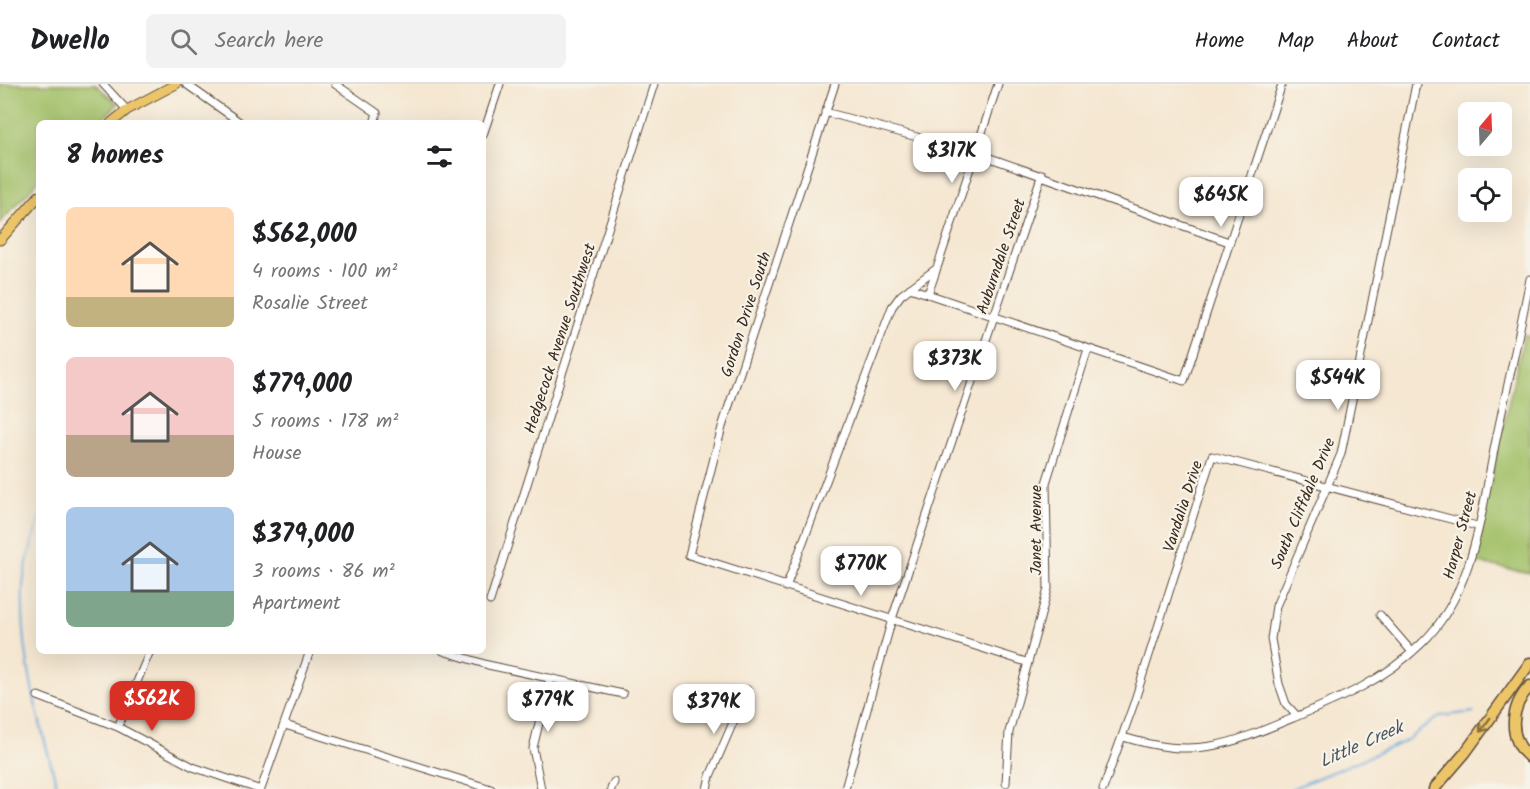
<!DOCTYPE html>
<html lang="en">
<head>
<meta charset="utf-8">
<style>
	:root { --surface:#fff; --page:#f2f2f2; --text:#202124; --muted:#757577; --line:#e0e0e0; --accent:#d93025 }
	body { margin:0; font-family:Kalam,sans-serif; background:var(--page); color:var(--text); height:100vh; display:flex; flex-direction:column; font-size:22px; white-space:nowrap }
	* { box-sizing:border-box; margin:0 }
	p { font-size:20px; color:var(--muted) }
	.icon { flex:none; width:33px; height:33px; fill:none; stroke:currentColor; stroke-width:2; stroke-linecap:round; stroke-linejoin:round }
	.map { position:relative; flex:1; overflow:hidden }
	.details { position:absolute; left:36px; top:36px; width:450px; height:534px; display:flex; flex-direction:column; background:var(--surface); border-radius:9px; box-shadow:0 6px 24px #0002 }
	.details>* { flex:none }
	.needle { width:39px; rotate:19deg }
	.fabs { position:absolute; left:1458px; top:18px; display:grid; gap:12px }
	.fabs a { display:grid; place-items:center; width:54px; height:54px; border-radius:9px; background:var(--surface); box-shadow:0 6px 24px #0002; font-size:30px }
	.price { position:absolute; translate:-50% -51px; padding:0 14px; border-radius:12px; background:#fff; color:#222; font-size:20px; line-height:39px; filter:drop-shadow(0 2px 3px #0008) }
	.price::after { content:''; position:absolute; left:50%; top:36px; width:18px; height:14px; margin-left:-9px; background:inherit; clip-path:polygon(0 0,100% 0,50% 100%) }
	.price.current { background:var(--accent); color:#fff }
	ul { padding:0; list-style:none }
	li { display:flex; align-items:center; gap:18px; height:150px; padding:0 30px }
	li span { display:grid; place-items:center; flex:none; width:168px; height:120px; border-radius:9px; color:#555 }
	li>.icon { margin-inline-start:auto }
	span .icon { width:72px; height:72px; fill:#fffc; stroke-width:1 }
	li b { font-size:26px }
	h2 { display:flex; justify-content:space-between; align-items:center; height:72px; padding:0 30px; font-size:26px }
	header { display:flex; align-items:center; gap:36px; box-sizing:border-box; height:84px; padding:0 30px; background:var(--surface); border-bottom:2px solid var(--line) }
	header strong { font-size:28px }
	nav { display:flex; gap:33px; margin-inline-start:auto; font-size:21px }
	.search { width:420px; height:54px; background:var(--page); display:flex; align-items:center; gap:15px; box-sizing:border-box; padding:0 21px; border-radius:9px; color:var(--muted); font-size:22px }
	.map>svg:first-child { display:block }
	.green { fill:#a2c067; stroke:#6e7542; stroke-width:1.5 }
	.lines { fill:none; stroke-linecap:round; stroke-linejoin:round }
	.stream { stroke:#69a9dc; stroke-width:2 }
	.minor-casing { stroke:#574639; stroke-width:9 }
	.major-casing { stroke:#574639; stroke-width:11 }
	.highway-casing { stroke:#574639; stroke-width:13 }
	.minor { stroke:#fff; stroke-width:7 }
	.major { stroke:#edc569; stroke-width:9 }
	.highway { stroke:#edc569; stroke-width:10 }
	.oneway { stroke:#8b7040 }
	.labels { text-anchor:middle; stroke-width:4.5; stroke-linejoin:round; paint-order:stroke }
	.street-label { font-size:16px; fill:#3b2a1e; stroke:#f7f3e8 }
	.water-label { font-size:18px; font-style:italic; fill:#4b5660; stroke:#f7f3e8 }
</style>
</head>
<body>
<header>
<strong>Dwello</strong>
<div class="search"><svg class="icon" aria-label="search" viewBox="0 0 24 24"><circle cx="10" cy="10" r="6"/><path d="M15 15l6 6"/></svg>Search here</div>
<nav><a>Home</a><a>Map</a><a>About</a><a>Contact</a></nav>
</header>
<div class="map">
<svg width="1530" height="705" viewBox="0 0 1530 705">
	<rect width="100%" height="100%" fill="#f7f3e8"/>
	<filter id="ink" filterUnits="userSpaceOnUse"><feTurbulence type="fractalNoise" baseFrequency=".0167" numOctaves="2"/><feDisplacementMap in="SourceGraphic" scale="12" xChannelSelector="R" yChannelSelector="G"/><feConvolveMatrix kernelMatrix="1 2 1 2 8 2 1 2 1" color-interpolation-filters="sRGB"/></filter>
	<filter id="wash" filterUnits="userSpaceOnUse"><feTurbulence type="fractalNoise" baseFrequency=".008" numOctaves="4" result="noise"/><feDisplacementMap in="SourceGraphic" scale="24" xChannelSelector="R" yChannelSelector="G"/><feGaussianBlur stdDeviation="1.35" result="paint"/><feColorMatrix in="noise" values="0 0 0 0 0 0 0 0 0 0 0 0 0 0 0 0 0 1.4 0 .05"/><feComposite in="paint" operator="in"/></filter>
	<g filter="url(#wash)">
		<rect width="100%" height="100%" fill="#f5e7d1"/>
		<g class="green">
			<path d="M0 0H95L118 20 98 39H39V96L0 139Z"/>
			<path d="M1524 251 1530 253V489L1472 478Z"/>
		</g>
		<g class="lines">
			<g class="stream">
				<path d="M39 435C33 458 25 479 23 502 20 572 39 639 58 705"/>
				<path d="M1291 705 1404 658 1440 632 1474 628"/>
			</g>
		</g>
	</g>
	<g filter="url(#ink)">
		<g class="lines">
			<g class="minor-casing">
				<g id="minor">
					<path d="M103 0 127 26"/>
					<path d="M186 0 241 39"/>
					<path d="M335 0 377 29 374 39"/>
					<path d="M835 0 722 343 689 471 1026 578"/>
					<path d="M825 28 976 69 1229 158"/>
					<path d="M483 51 500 0"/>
					<path d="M910 204 1184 297 1282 0"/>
					<path d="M928 210 936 187"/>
					<path d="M786 503 892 223 901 211 937 184 998 0"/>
					<path d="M490 517 654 0"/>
					<path d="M1380 531 1412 568"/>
					<path d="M443 567 488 581 623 610"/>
					<path d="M38 612 118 643 193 683 258 705"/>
					<path d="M1297 632 1286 620 1279 600 1271 555 1276 522 1341 370 1416 0"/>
					<path d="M285 641 491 705"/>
					<path d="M118 643 150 567"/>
					<path d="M1123 653C1195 675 1226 662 1293 634 1341 614 1383 597 1421 560 1476 508 1482 421 1497 351 1508 299 1520 247 1530 195"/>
					<path d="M1006 699 1009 648 1048 505 1046 399 1088 265"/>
					<path d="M261 705 310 567"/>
					<path d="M541 705 533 664 550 594"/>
					<path d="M611 705 614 698"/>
					<path d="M707 705 710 692 747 606"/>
					<path d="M845 705 892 535 1042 90"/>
					<path d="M1103 705 1133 622 1212 372 1477 442"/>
				</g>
			</g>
			<g class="major-casing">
				<g id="major">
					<path d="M111 39 127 26 176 0"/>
					<path d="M0 156 39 112"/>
				</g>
			</g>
			<g class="highway-casing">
				<g id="highway">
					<path d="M1530 602C1510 623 1507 654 1530 674"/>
					<path d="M1434 705 1465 669 1530 579"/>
				</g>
			</g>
			<use href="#minor" class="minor"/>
			<use href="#major" class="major"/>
			<use href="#highway" class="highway"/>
		</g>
		<defs><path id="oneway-shaft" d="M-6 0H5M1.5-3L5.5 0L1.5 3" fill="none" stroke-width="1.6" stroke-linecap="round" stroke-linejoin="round" transform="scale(1.5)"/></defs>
		<use class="oneway" href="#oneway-shaft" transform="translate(1485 641) rotate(126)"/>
	</g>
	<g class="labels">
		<g class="street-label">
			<text transform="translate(1000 172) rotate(-71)" y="6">Auburndale Street</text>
			<text transform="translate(745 230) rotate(-72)" y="6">Gordon Drive South</text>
			<text transform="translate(559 254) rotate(-72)" y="6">Hedgecock Avenue Southwest</text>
			<text transform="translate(1302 419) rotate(-67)" y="6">South Cliffdale Drive</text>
			<text transform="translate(1182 422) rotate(-72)" y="6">Vandalia Drive</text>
			<text transform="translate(1035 446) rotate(-90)" y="6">Janet Avenue</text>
			<text transform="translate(1459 451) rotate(-75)" y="6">Harper Street</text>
		</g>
		<g class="water-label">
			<text transform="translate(1361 660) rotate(-24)" y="6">Little Creek</text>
		</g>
	</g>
</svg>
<div class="fabs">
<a><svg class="needle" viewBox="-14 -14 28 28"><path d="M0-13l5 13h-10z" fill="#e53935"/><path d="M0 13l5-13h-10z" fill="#757577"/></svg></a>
<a><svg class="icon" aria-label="locate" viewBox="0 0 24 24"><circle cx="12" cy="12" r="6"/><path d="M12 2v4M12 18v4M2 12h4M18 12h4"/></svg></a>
</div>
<b class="price" style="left:952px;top:100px">$317K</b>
<b class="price" style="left:1221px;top:144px">$645K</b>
<b class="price" style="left:955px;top:308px">$373K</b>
<b class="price" style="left:1338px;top:327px">$544K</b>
<b class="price" style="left:861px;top:513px">$770K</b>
<b class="price current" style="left:152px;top:648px">$562K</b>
<b class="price" style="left:548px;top:649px">$779K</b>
<b class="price" style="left:714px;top:651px">$379K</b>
<section class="details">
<h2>8 homes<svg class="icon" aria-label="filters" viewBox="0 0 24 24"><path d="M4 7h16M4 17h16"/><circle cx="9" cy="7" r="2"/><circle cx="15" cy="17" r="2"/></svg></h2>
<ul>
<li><span style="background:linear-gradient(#ffd9b3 75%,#c2b280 0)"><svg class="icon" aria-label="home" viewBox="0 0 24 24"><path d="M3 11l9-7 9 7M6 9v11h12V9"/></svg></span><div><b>$562,000</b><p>4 rooms · 100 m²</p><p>Rosalie Street</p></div></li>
<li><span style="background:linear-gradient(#f6c9c9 65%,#b9a48a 0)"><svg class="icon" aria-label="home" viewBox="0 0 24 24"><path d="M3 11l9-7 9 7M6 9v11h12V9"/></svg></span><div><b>$779,000</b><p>5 rooms · 178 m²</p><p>House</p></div></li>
<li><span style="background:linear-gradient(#a9c7e8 70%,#7fa58c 0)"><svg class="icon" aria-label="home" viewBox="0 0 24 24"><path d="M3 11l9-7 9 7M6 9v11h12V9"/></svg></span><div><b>$379,000</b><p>3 rooms · 86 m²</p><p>Apartment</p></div></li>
</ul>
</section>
</div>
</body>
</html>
